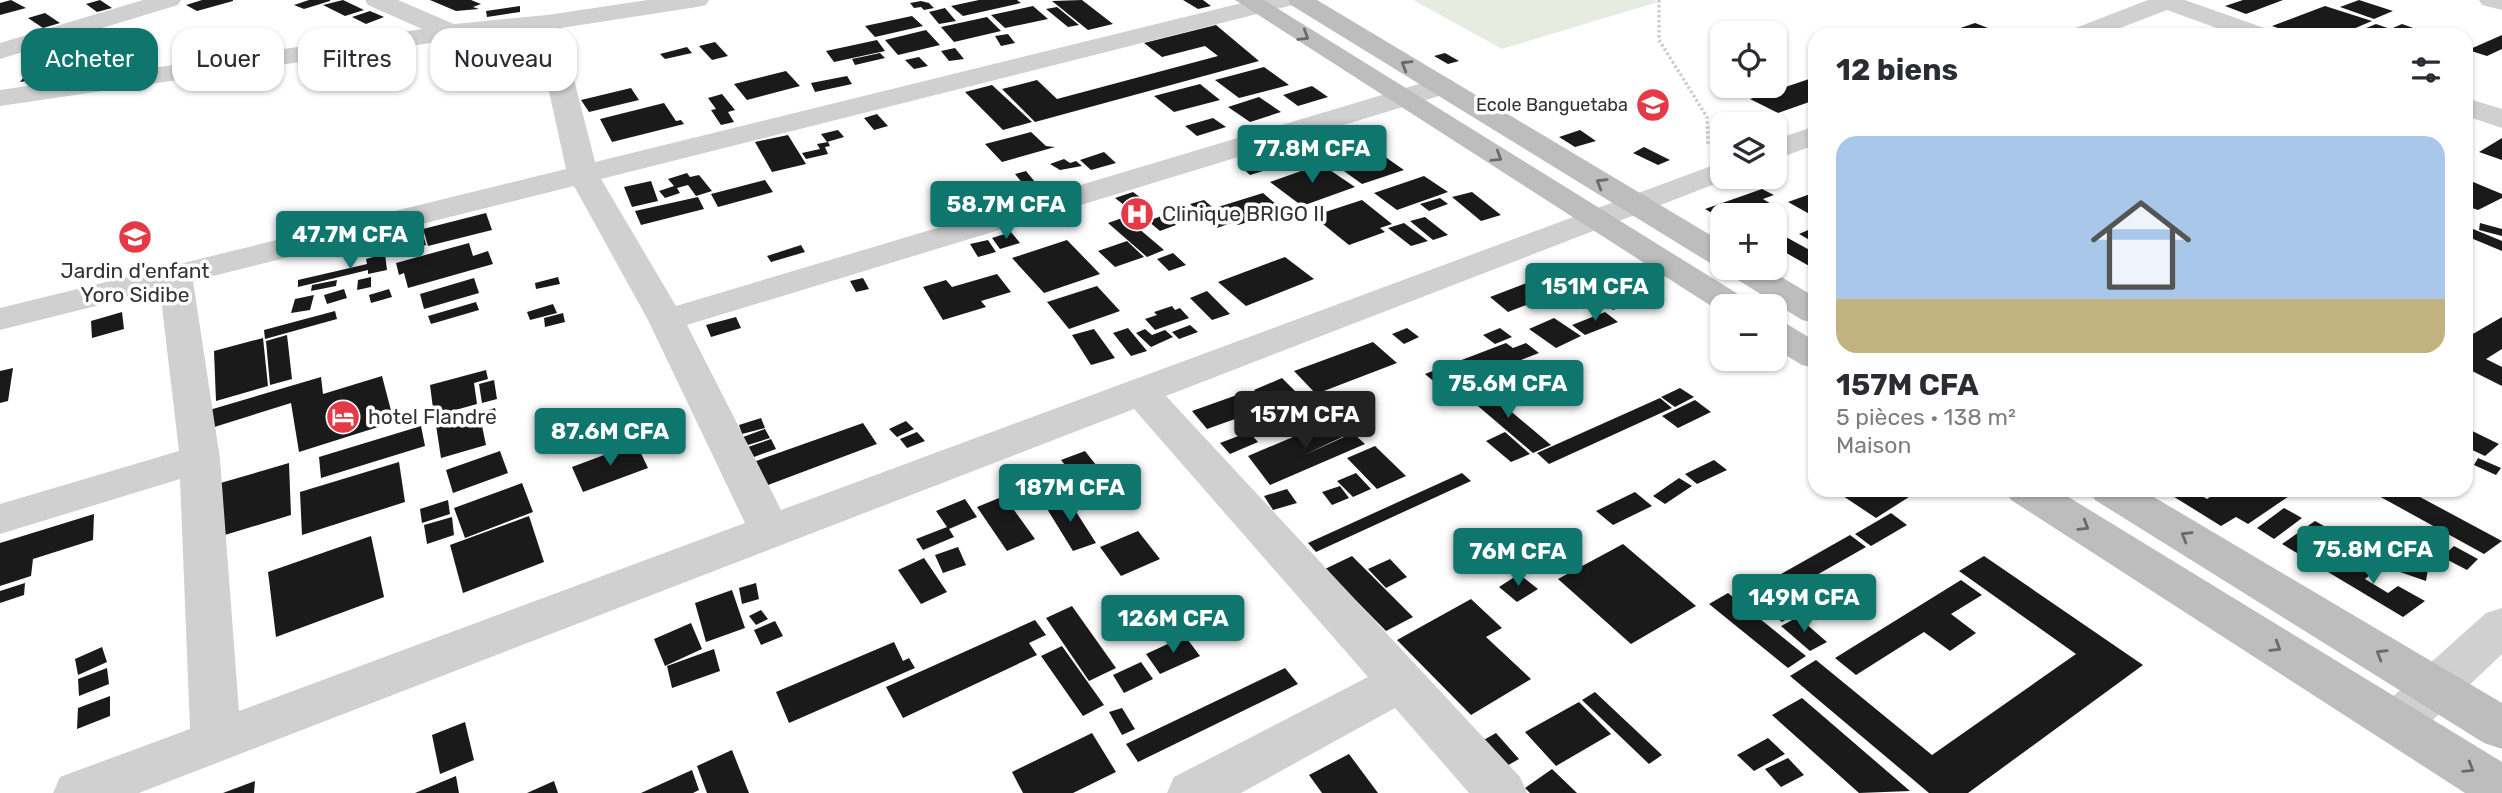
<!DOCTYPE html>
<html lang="fr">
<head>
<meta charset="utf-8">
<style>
	:root { --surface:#fff; --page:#f2f2f3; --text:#2b2b33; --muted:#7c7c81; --line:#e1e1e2; --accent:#0f766e }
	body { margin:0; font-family:Rubik,sans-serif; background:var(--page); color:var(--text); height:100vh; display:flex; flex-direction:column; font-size:26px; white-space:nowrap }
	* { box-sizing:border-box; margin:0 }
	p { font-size:23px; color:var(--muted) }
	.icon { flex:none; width:38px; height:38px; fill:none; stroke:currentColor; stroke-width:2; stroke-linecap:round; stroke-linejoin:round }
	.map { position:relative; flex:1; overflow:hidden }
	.sheet { position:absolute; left:1808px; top:28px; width:665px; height:469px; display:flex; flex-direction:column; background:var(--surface); border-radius:21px; box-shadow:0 2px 5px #0004 }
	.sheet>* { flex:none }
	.banner { position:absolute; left:21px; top:28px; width:665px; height:63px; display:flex; gap:14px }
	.controls { position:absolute; left:1710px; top:21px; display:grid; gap:14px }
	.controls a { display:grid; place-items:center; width:77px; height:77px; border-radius:14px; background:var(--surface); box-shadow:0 2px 5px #0004; font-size:35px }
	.price { position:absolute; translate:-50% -60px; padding:0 16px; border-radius:7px; background:var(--accent); color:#fff; font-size:23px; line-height:46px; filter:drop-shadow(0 2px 4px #0008) }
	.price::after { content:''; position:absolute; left:50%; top:42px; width:21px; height:16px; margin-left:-10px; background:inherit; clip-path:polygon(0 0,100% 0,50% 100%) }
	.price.active { background:#222; color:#fff }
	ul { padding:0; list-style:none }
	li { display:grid; align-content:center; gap:14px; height:371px; padding:0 28px }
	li+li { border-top:2px solid var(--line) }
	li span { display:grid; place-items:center; height:217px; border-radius:21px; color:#555 }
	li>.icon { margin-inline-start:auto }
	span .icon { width:126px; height:126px; fill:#fffc; stroke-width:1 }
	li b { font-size:30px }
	h2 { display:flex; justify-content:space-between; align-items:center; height:84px; padding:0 28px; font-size:30px }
	.tag { padding:0 24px; border-radius:21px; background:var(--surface); box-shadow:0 2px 5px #0004; font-size:24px; line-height:63px }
	.tag.active { background:var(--accent); color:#fff }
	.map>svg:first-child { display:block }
	.green { fill:#e6ecdf }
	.building { fill:#1a1a1a }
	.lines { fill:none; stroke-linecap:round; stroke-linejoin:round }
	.path { stroke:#cdcdcd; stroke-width:3.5; stroke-dasharray:2.5 2.5; stroke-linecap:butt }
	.street { fill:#d0d0d0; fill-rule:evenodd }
	.secondary { fill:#bdbdbd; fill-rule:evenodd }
	.oneway { stroke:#6a6a6a }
	.labels { text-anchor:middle; stroke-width:7; stroke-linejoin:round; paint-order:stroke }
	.far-poi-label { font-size:18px; fill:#333; stroke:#fff; text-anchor:end }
	.poi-label { font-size:21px; fill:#333; stroke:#fff; text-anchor:start }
</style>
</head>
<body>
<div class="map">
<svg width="2502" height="793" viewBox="0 0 2502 793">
	<rect width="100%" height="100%" fill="#fff"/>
	<path class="green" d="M1413 0H1654L1658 2 1502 49Z"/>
	<g class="building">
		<path d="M11 0 26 8 0 15V3Z"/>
		<path d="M100 0 112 8 97 12 86 4Z"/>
		<path d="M202 0H233V1L197 11 186 5Z"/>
		<path d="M309 0H330V1L304 9 294 5Z"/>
		<path d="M343 0 364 10 345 16 323 5Z"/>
		<path d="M430 0H471L481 4 473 7 479 9 456 11Z"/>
		<path d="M979 0H1017L1021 3 963 16 951 6Z"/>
		<path d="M1082 0 1113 24 1088 30 1052 1Z"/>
		<path d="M1183 0H1203L1211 6 1198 9Z"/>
		<path d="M2243 0H2283L2246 14 2225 6Z"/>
		<path d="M2359 0 2393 11 2374 19 2340 7Z"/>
		<path d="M921 1 929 3 934 8 924 10 921 7 914 8 910 3Z"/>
		<path d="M520 6V12L487 17 486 11Z"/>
		<path d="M1033 6 1048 19 1005 28 991 15Z"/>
		<path d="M2325 6 2372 21 2339 35H2298L2272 26Z"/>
		<path d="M1057 7 1079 25 1068 27 1046 9Z"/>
		<path d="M945 8 956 21 939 24 929 12Z"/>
		<path d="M370 11 384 17 366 24 352 17Z"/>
		<path d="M45 13 60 23 43 28 28 18Z"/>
		<path d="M912 16 923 26 875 37 865 26Z"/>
		<path d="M987 17 1001 31 954 42 941 27Z"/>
		<path d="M1975 23 2001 33 1940 35Z"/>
		<path d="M2376 24 2408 35H2369L2359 31Z"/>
		<path d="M2402 24 2433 35H2415L2393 28Z"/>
		<path d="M1216 25 1259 61 1035 122 1002 89 1037 80 1057 99 1218 56 1205 46 1162 57 1144 43Z"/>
		<path d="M926 30 940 45 898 55 885 40Z"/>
		<path d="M1008 34 1015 43 1001 46 995 36Z"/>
		<path d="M2502 35V49L2487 56 2468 50Z"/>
		<path d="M877 40 885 51 834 62 826 51Z"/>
		<path d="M715 42 728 56 712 60 699 46Z"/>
		<path d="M70 45 77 49 42 60 36 56Z"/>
		<path d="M687 47 692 53 665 59 660 54Z"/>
		<path d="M955 48 964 59 949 61 941 51Z"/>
		<path d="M880 53 885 58 855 65 852 59Z"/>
		<path d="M1445 53 1459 61 1448 64 1434 56Z"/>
		<path d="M135 57 131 66 20 82 27 73Z"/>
		<path d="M919 57 928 66 914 69 905 60Z"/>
		<path d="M1264 67 1289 85 1239 98 1215 80Z"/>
		<path d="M786 71 800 86 747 100 734 84Z"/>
		<path d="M847 76 852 84 815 92 811 83Z"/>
		<path d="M1815 77V100L1778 113 1750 99Z"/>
		<path d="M1200 84 1220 100 1174 112 1154 96Z"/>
		<path d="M992 85 1032 122 1003 130 965 92Z"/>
		<path d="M1312 86 1328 97 1298 106 1283 95Z"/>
		<path d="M631 88 639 100 589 112 581 100Z"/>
		<path d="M722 94 735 110 728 112 734 122 721 125 711 110 716 109 708 98Z"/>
		<path d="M1259 97 1281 112 1250 122 1228 107Z"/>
		<path d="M664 103 676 121 681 120 684 124 612 142 600 119Z"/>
		<path d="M877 114 888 126 874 130 864 118Z"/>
		<path d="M1213 118 1226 127 1197 136 1185 126Z"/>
		<path d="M838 130 844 137 827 142 821 134Z"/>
		<path d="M1580 130 1596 141 1575 147 1559 137Z"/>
		<path d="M1031 132 1046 146 1055 147 1002 162 985 144Z"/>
		<path d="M788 135 806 164 772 172 755 142Z"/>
		<path d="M2502 138V160L2479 152Z"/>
		<path d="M1314 139 1322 148 1310 151 1302 142Z"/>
		<path d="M828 142 830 146 825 147 828 154 806 159 802 153 820 149 817 144Z"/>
		<path d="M1371 147 1404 170 1362 184 1330 161Z"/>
		<path d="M1644 147 1670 160 1658 165 1633 153Z"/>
		<path d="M1104 152 1116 163 1091 170 1080 160Z"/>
		<path d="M1064 159 1070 163 1076 161 1082 166 1060 170 1050 164Z"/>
		<path d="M1254 160 1266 170 1250 175 1238 164Z"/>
		<path d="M1321 164 1355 187 1302 206 1270 182Z"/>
		<path d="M1026 171 1035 182 1024 185 1015 174Z"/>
		<path d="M687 173 690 177 699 175 712 191 696 196 688 185 677 188 680 193 665 198 659 191 674 186 668 179Z"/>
		<path d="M1424 176 1448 192 1397 210 1374 193Z"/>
		<path d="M2466 179 2502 194V198L2478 210 2466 206Z"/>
		<path d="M765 180 773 192 718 207 711 194Z"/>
		<path d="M651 181 658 201 632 207 624 187Z"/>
		<path d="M1007 183 1013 191 996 195 990 187Z"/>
		<path d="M1762 189 1774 195 1763 199 1773 205 1744 215H1722V219L1705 209Z"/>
		<path d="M1133 192 1152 206 1133 212 1115 198Z"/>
		<path d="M1472 192 1501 215 1481 221 1452 197Z"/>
		<path d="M1263 193 1284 211 1238 225 1218 207Z"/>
		<path d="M1815 193V217L1788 202 1813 193Z"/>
		<path d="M698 197 704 209 641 225 635 211Z"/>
		<path d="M1440 198 1448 204 1429 211 1420 204Z"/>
		<path d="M1204 200 1231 223 1217 228 1190 204Z"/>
		<path d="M1362 200 1392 224 1380 228 1385 232 1349 245 1313 216Z"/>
		<path d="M486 213 492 230 428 246 423 229Z"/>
		<path d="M1164 215 1176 225 1160 231 1148 221Z"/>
		<path d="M1125 217 1164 250 1147 257 1108 223Z"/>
		<path d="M1425 217 1448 235 1433 240 1410 221Z"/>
		<path d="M1404 223 1428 241 1411 246 1388 228Z"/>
		<path d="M2480 223 2502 229V236L2479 230Z"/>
		<path d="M1815 227V243L1799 234Z"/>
		<path d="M2473 229 2502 241V251L2466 236Z"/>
		<path d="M422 230 426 245 397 252 395 237Z"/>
		<path d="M1011 232 1020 243 1000 249 992 238Z"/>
		<path d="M1786 237 1815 253V266L1811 267 1774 246V242Z"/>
		<path d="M988 240 996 252 978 257 970 244Z"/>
		<path d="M1067 240 1100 274 1044 293 1012 258Z"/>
		<path d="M1127 241 1144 257 1115 267 1098 251Z"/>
		<path d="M469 243 473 256 488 251 493 264 408 288 404 273 399 275 396 263Z"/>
		<path d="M801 245 805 252 771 262 767 256Z"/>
		<path d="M1173 253 1186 265 1169 271 1157 259Z"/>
		<path d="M385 254 387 270 368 274V270L298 287V280L367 264 366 259Z"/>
		<path d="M1285 257 1314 279 1246 306 1218 282Z"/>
		<path d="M1569 267 1589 281 1508 312 1490 297Z"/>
		<path d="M997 274 1011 292 981 301 986 307 943 320 923 287 946 280 952 287Z"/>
		<path d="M371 277V287L357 290 358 280Z"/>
		<path d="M558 277 560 284 536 289 535 283Z"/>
		<path d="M474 278 479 293 424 309 420 294Z"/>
		<path d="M863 278 869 289 856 292 850 281Z"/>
		<path d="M337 280 336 286 311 291 312 285Z"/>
		<path d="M1593 282 1624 306 1613 310 1582 286Z"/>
		<path d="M1097 286 1120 311 1069 329 1047 302Z"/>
		<path d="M344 289 347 298 327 304 324 295Z"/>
		<path d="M389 289 392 297 371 303 369 295Z"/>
		<path d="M1207 291 1230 314 1212 320 1190 298Z"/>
		<path d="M314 295 310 310 291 313 295 299Z"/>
		<path d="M476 302 479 310 431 324 428 316Z"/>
		<path d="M553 304 557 313 530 320 527 312Z"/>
		<path d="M1172 306 1175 310 1180 308 1189 318 1155 330 1145 319 1157 315 1154 312Z"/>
		<path d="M335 311 337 319 265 339 264 330Z"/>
		<path d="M122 312 124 329 92 338 91 321Z"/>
		<path d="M1605 312 1618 322 1585 335 1572 325Z"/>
		<path d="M563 313 565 322 545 327 544 318Z"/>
		<path d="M736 317 741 328 711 337 706 325Z"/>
		<path d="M2502 317V349L2486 359 2502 367V386L2466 368V338Z"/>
		<path d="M1554 318 1581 336 1556 348 1529 329Z"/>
		<path d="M1190 325 1198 332 1179 339 1172 332Z"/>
		<path d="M1128 328 1147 351 1131 356 1113 333Z"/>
		<path d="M1407 328 1419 337 1404 344 1392 334Z"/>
		<path d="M1500 328 1512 337 1495 344 1483 335Z"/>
		<path d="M1094 329 1115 358 1091 365 1072 335Z"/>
		<path d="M1145 329 1152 335 1165 330 1173 337 1151 347 1136 333Z"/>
		<path d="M287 335 292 379 270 385 266 341Z"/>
		<path d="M263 338 268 386 216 401 214 351Z"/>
		<path d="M1373 342 1397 363 1316 394 1294 371Z"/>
		<path d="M1506 343 1513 348 1526 343 1539 353 1444 390 1425 374Z"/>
		<path d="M13 368 8 401 0 403V371Z"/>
		<path d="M486 370 488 379 474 383 477 404 434 416 430 385Z"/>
		<path d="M382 376 394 422 299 452 291 403 208 429 206 411 321 377 323 394Z"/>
		<path d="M1282 378 1298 394 1270 406 1254 390Z"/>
		<path d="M494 380 497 399 482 403 479 384Z"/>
		<path d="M1483 388 1551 445 1533 453 1465 395Z"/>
		<path d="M1680 388 1694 397 1675 407 1661 397Z"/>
		<path d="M1237 395 1252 413 1207 429 1192 411Z"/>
		<path d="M1660 398 1672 408 1549 464 1537 453Z"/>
		<path d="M1695 400 1711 412 1678 428 1662 416Z"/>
		<path d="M495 408 497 416 481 421 486 445 441 458 436 425Z"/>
		<path d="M1340 417 1355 431 1304 455 1353 433 1365 444 1270 485 1248 456Z"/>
		<path d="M761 418 765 428 742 434 739 425Z"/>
		<path d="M906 421 914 429 897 437 889 429Z"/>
		<path d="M863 423 877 444 768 485 756 461Z"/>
		<path d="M421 426 425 446 321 478 319 457Z"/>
		<path d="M2466 428 2499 444 2485 456 2466 447Z"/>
		<path d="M765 429 770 438 748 445 743 437Z"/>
		<path d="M917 432 925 441 907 448 900 439Z"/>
		<path d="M1249 432 1258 442 1230 454 1220 443Z"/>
		<path d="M1505 432 1530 454 1511 462 1486 441Z"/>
		<path d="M771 439 776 449 754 457 748 447Z"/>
		<path d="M636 443 648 468 583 492 572 467Z"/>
		<path d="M1375 446 1406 476 1377 489 1347 458Z"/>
		<path d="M500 451 508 473 453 493 446 470Z"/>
		<path d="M1085 451 1096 465 1073 475 1061 460Z"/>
		<path d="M2478 458 2501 468 2496 475 2474 465Z"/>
		<path d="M1714 460 1727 470 1697 484 1685 474Z"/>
		<path d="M399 462 405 502 302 535 300 492Z"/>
		<path d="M289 463 291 515 215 538 217 484Z"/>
		<path d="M1356 473 1371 489 1353 497 1337 481Z"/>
		<path d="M1462 473 1471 481 1316 552 1308 543Z"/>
		<path d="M1679 478 1692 486 1665 504 1653 496Z"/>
		<path d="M522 483 533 512 465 538 454 508Z"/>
		<path d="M1043 483 1050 494 1026 504 1019 493Z"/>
		<path d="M1340 486 1349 498 1332 505 1322 492Z"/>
		<path d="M1287 489 1297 503 1273 510 1264 496Z"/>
		<path d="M1834 490H1898L1909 497 1876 518Z"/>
		<path d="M2163 490H2192L2207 499 2221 490H2298L2248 524 2236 517 2221 526Z"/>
		<path d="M2368 490H2407L2502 541 2484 554Z"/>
		<path d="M1635 492 1652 506 1613 525 1596 511Z"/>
		<path d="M1004 496 1035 539 1007 551 977 507Z"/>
		<path d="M1066 496 1096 543 1073 551 1044 504Z"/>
		<path d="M965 499 977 517 949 529 954 537 923 550 916 539 947 527 936 511Z"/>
		<path d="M448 500 450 514 422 523 420 509Z"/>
		<path d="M2284 508 2302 518 2274 539 2257 528Z"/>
		<path d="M1891 513 1907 525 1871 546 1855 534Z"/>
		<path d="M94 514 93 540 33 559 31 576 0 586V543Z"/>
		<path d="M529 516 544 562 463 593 450 545Z"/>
		<path d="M452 517 454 535 427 544 424 525Z"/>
		<path d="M2315 521 2344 537 2312 562 2282 544Z"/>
		<path d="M1138 531 1160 559 1121 576 1100 547Z"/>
		<path d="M1850 535 1866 547 1757 609 1742 596Z"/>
		<path d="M371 536 384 597 276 637 268 572Z"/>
		<path d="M1623 544 1696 606 1631 644 1558 579Z"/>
		<path d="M2454 546 2478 559 2467 570 2442 557Z"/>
		<path d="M958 547 966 565 943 573 935 555Z"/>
		<path d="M2378 551 2428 569 2426 581 2377 564Z"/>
		<path d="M2345 555 2374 572 2365 579 2388 593 2398 586 2425 601 2403 617 2323 569Z"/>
		<path d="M1352 556 1413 617 1386 631 1325 569Z"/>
		<path d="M1984 556 2143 665 1968 793H1929L1790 676 1816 660 1932 755 2076 654 1959 571Z"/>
		<path d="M924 558 947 592 921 604 898 570Z"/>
		<path d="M1390 559 1407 577 1386 588 1368 569Z"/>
		<path d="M1519 574 1538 589 1517 602 1499 587Z"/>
		<path d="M1815 578 1832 591 1782 622 1765 609Z"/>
		<path d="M1961 580 1982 595 1951 614 1976 633 1950 651 1924 632 1856 675 1835 658Z"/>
		<path d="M25 583 24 595 0 603V591Z"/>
		<path d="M756 583 759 599 742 604 739 588Z"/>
		<path d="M732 590 745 628 706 642 695 603Z"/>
		<path d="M1728 593 1806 656 1788 668 1709 604Z"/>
		<path d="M1471 599 1502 628 1486 637 1531 679 1471 715 1397 640Z"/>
		<path d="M1072 606 1116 668 1089 681 1046 618Z"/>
		<path d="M761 610 768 619 756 625 749 616Z"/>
		<path d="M1798 617 1827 642 1810 651 1781 626Z"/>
		<path d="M1035 620 1046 635 1029 643 1037 655 903 718 886 687Z"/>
		<path d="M775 621 783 636 761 645 754 630Z"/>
		<path d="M691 623 702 649 665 666 654 639Z"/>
		<path d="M1185 636 1200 656 1160 674 1146 654Z"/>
		<path d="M894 642 903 661 909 658 915 668 789 723 776 692Z"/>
		<path d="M1062 646 1104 705 1083 716 1041 656Z"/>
		<path d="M102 647 107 662 78 675 75 659Z"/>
		<path d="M714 649 720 671 672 688 667 666Z"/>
		<path d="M1141 662 1153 679 1124 693 1113 675Z"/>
		<path d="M107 668 109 684 79 696 78 679Z"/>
		<path d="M1285 668 1298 684 1138 762 1126 744Z"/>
		<path d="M1595 692 1662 755 1649 764 1582 700Z"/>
		<path d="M110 696V716L77 729 78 708Z"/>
		<path d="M1802 698 1910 791 1859 793 1772 715Z"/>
		<path d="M1579 702 1611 734 1556 766 1525 732Z"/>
		<path d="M1122 708 1135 729 1122 735 1109 712Z"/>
		<path d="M465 722 474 760 440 774 432 735Z"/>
		<path d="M1092 733 1116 772 1073 793H1023L1012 772Z"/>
		<path d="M1496 733 1519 759 1496 772 1473 746Z"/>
		<path d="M1768 738 1785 754 1754 771 1737 755Z"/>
		<path d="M732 750 749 793H707L697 766Z"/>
		<path d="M1349 754 1378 793H1322L1309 775Z"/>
		<path d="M1788 758 1804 775 1781 787 1765 769Z"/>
		<path d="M1552 769 1577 793H1530L1525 788Z"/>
		<path d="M692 770 699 790 693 793H641Z"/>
		<path d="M456 776 459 793H415Z"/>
		<path d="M255 781 254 793H223Z"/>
		<path d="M554 781 558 793H527Z"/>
	</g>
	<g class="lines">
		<path class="path" d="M1659 0V40L1707 117 1708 146"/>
		<g class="street">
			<path d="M143 0H181L178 5 0 59V43Z"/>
			<path d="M365 0H398L454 24 547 15 648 0H709L706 5 697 7 561 28 595 162 1254 0H1296L1293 5 601 179 676 306 1432 80H1452L1456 86 1452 92 687 325 781 510 1722 162V177H1733L1166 396 1520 777 1527 793H1469L1395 708 1241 793H1167L1174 777 1368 677 1134 409 139 793H53L60 777 190 729 180 479 0 534V504L179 451 160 290 0 330V308L566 169 536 32 451 40 0 106V90L422 29 368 5ZM574 186 648 320 745 523 239 711 220 459 193 281Z"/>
			<path d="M2148 0H2185L2270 30 2274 35H2236L2167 10 2102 35H2066L2070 30Z"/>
			<path d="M2479 0H2502V10L2482 5Z"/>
			<path d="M2466 98 2502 109V128L2466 116Z"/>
			<path d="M1815 126V145L1774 160V140Z"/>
			<path d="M2502 608V654L2415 737 2397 743 2379 737 2372 723 2379 709 2486 613Z"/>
		</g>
		<g class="secondary">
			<path d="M1235 0H1264L1746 299 1752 306H1722V313Z"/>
			<path d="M1288 0H1317L1722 242V266L1710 263 1291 5Z"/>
			<path d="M1725 268H1766L1815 297V323L1802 320 1730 275Z"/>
			<path d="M1774 321 1787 324 1815 341V368L1802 365 1774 348Z"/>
			<path d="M2005 490H2057L2502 762V793H2465L2011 500Z"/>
			<path d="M2089 490H2142L2502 703V749L2484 743 2095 500Z"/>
		</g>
	</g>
	<defs><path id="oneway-chevron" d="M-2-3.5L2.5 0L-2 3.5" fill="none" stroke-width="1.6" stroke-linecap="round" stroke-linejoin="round" transform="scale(1.75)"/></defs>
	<g class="oneway">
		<use href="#oneway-chevron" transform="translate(1304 36) rotate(32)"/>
		<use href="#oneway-chevron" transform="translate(1406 65) rotate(-149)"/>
		<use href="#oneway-chevron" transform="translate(1497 157) rotate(32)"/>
		<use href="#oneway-chevron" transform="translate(1601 183) rotate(-149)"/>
		<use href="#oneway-chevron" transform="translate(2084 526) rotate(32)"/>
		<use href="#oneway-chevron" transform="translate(2186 536) rotate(-149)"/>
		<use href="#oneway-chevron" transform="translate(2276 647) rotate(32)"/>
		<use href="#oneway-chevron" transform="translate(2381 654) rotate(-149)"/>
		<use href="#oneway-chevron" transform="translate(2469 768) rotate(32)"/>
	</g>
	<defs>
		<g id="school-disc" transform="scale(1.75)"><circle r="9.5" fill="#e63946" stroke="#fff"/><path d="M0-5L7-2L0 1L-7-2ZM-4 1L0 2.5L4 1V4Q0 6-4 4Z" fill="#fff"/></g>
		<g id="hospital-disc" transform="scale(1.75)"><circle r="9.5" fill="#e63946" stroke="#fff"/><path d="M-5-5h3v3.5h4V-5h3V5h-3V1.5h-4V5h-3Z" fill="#fff"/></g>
		<g id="hotel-disc" transform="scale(1.75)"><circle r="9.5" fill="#e63946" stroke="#fff"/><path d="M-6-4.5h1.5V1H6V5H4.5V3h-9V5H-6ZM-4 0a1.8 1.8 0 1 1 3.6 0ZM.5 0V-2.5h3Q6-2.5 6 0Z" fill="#fff"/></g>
	</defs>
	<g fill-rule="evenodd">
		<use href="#school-disc" x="1653" y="105"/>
		<use href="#hospital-disc" x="1137" y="214"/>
		<use href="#school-disc" x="135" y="237"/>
		<use href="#hotel-disc" x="343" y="417"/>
	</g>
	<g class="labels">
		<g class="far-poi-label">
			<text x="1628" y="111">Ecole Banguetaba</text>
		</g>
		<g class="poi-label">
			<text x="1162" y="221">Clinique BRIGO II</text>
			<text x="135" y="278" text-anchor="middle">Jardin d'enfant<tspan x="135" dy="24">Yoro Sidibe</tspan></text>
			<text x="368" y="424">hotel Flandre</text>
		</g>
	</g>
</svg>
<div class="controls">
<a><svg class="icon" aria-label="locate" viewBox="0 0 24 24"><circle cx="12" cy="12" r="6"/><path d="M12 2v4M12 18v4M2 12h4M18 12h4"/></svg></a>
<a><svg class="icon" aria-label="layers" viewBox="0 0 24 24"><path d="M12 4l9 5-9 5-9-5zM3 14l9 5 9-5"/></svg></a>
<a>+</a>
<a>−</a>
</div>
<b class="price" style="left:1312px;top:185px">77.8M CFA</b>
<b class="price" style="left:1006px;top:241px">58.7M CFA</b>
<b class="price" style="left:350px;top:271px">47.7M CFA</b>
<b class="price" style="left:1595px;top:323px">151M CFA</b>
<b class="price" style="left:1508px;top:420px">75.6M CFA</b>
<b class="price active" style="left:1305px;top:451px">157M CFA</b>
<b class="price" style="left:610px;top:468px">87.6M CFA</b>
<b class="price" style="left:1070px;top:524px">187M CFA</b>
<b class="price" style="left:2373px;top:586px">75.8M CFA</b>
<b class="price" style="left:1518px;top:588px">76M CFA</b>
<b class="price" style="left:1804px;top:634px">149M CFA</b>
<b class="price" style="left:1173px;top:655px">126M CFA</b>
<div class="banner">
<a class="tag active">Acheter</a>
<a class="tag">Louer</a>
<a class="tag">Filtres</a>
<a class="tag">Nouveau</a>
</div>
<section class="sheet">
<h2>12 biens<svg class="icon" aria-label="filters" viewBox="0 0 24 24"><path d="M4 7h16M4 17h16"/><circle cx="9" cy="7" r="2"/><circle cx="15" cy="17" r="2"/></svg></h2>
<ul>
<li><span style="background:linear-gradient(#a9c7e8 75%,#c2b280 0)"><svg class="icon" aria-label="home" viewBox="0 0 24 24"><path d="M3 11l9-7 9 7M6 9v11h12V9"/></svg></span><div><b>157M CFA</b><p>5 pièces · 138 m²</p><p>Maison</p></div></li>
</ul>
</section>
</div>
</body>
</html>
